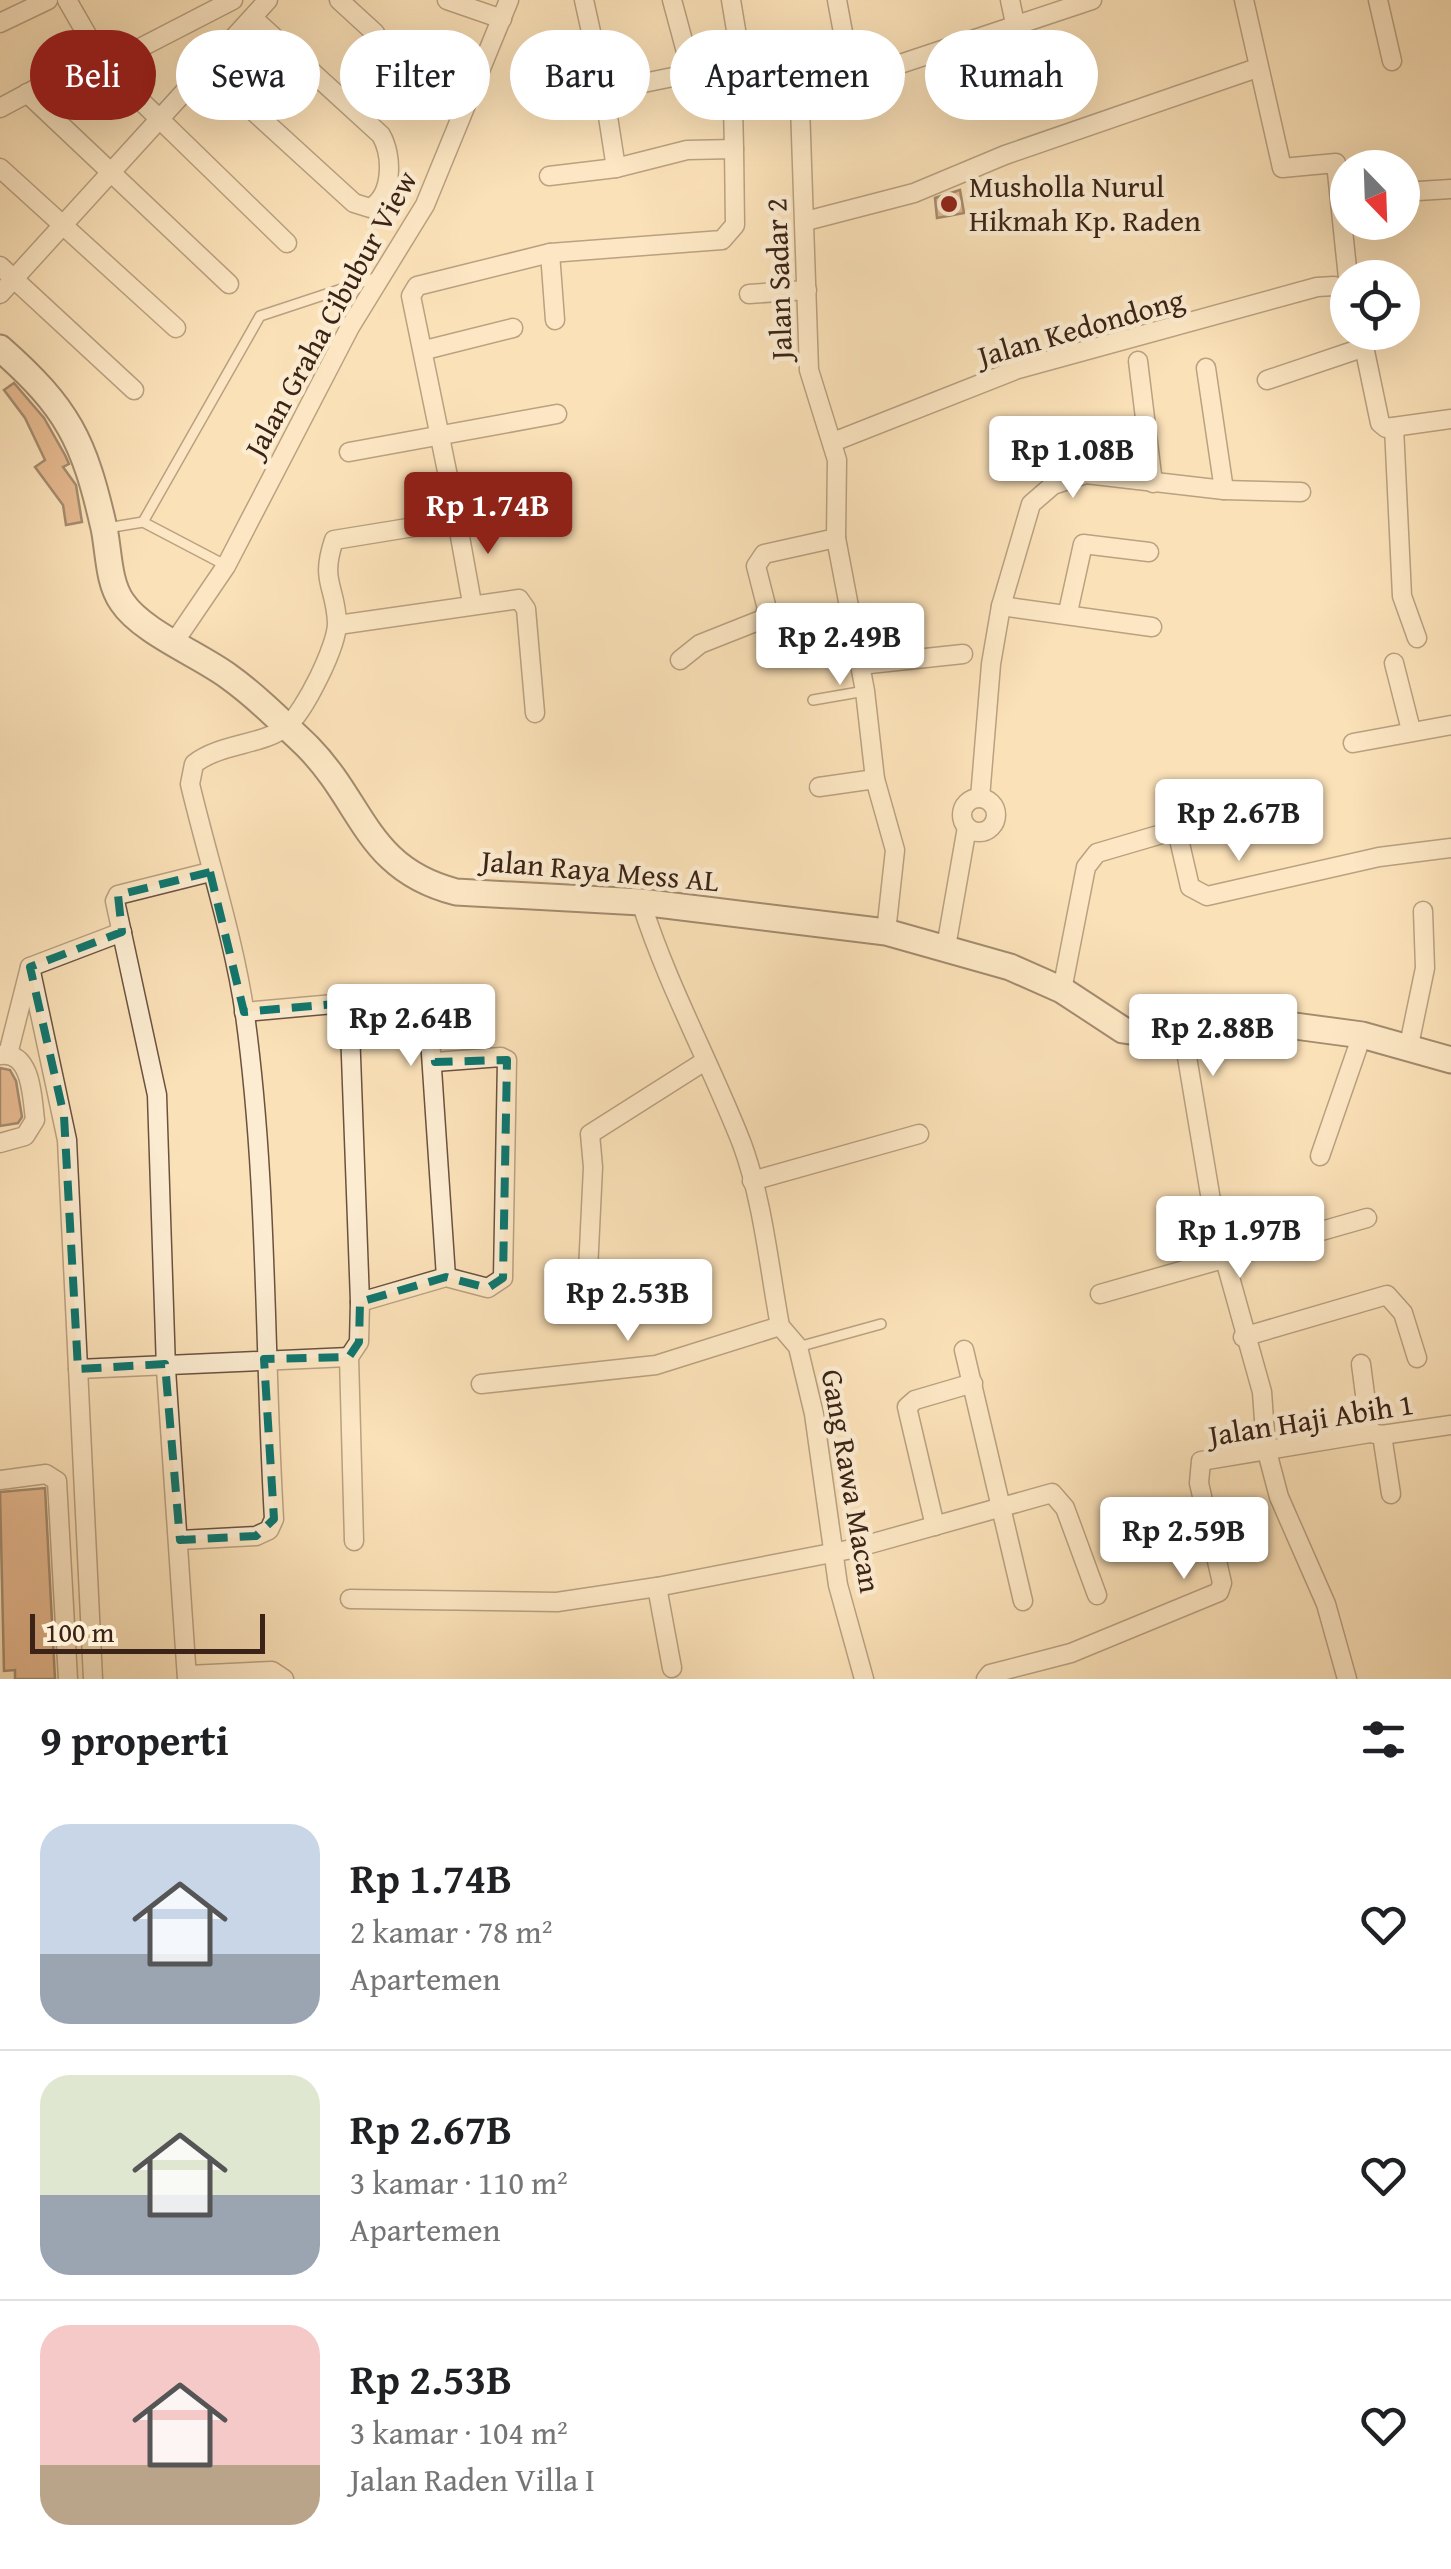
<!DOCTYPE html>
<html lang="id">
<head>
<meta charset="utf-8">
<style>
	:root { --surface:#fff; --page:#f6f6f6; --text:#202124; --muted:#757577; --line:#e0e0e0; --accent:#8f2418 }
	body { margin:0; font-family:"Gentium Book Plus",serif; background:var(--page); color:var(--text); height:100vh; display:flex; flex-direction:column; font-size:38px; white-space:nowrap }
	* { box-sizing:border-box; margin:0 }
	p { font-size:32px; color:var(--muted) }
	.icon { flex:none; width:55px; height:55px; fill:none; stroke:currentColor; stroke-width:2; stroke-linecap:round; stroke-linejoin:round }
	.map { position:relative; height:1679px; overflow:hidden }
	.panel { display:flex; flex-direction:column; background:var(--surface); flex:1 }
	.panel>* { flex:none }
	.banner { position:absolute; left:30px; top:30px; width:1392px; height:90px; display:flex; gap:20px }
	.needle { width:65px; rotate:157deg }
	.tools { position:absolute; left:1330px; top:150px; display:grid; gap:20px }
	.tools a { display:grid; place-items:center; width:90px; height:90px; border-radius:50%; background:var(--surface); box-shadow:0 10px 40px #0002; font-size:50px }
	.scale { position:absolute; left:30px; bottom:25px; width:235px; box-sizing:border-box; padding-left:10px; border:5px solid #3b2317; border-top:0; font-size:28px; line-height:35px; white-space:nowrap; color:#3b2317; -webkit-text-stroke:8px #fcecd1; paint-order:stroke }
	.price { position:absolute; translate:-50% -85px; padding:0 22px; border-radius:10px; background:#fff; color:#222; font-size:32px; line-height:65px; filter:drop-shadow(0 2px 5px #0008) }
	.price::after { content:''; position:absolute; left:50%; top:60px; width:30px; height:22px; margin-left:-15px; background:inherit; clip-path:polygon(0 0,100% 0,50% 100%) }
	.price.current { background:var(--accent); color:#fff }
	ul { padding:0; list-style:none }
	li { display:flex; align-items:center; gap:30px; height:250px; padding:0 40px }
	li+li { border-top:2px solid var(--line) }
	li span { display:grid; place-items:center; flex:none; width:280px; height:200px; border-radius:30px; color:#555 }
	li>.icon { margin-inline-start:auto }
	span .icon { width:120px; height:120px; fill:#fffc; stroke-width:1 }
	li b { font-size:42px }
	h2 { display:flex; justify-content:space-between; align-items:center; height:120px; padding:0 40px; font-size:42px }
	.pill { padding:0 35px; border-radius:45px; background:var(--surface); box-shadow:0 10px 40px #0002; font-size:35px; line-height:90px }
	.pill.current { background:var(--accent); color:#fff }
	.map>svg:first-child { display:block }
	.building { fill:#cc885f; stroke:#3b2317; stroke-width:2.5 }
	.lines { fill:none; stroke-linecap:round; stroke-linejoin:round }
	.lane-casing { stroke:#6b523f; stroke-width:12 }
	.street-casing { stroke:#6b523f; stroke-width:21 }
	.secondary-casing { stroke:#3b2317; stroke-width:29 }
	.lane { stroke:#fcecd1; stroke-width:9 }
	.street { stroke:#fcecd1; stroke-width:18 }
	.secondary { stroke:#fcecd1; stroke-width:25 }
	.marked { fill:none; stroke:#0f766e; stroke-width:8; stroke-dasharray:20 12; stroke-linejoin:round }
	.poi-dot { fill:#8f2418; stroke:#fcecd1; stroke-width:4 }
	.labels { text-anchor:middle; stroke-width:9; stroke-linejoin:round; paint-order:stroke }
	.poi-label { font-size:30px; fill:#3b2317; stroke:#fcecd1; text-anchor:start }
	.street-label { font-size:30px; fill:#3b2317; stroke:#fcecd1 }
</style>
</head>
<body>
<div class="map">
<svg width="1451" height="1679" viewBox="0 0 1451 1679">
	<rect width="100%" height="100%" fill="#fbe1b8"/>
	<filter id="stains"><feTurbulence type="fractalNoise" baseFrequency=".002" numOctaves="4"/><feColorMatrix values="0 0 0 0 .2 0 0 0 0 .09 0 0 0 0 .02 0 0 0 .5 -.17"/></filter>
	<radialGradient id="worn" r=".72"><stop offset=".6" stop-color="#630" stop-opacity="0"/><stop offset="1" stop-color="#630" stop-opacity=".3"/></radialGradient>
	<g class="building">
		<path d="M960 190 964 213 937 218 935 198Z"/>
		<path d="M14 383 44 418 65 455 69 464 63 467 76 485 82 522 66 525 63 505 35 467 45 460 25 418 4 390Z"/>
		<path d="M0 1068 10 1070 16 1081 22 1117 18 1123 0 1126Z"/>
		<path d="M45 1488 55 1679H15V1670L4 1671 0 1492Z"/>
	</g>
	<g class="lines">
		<g class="lane-casing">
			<g id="lane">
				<path d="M143 522 260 316 378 277"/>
				<path d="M107 528 143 522 225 565"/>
				<path d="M813 700 865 691"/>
				<path d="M798 1347 881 1324"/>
			</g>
		</g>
		<g class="street-casing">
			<g id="street">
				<path d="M67 0 105 66 287 243"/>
				<path d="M339 0 375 33"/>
				<path d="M447 0 502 19"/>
				<path d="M672 0 692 74"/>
				<path d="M837 0 852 81"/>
				<path d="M1010 0 1016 28"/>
				<path d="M1244 0 1282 168 1336 163 1348 278"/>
				<path d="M1378 0 1392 61"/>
				<path d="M0 23 48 0"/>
				<path d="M732 65 734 149"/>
				<path d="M105 66 233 0"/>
				<path d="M205 67 354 203 370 208C393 196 393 156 381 135L253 18"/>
				<path d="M27 93 229 284"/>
				<path d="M534 95 604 91 584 0"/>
				<path d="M0 108 97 56"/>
				<path d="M0 168 176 328"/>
				<path d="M549 176 616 168"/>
				<path d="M1402 192 1451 189"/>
				<path d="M806 221 914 193 1005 155 1257 68"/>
				<path d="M550 253 555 320"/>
				<path d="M0 266 134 390"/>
				<path d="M0 294 268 0"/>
				<path d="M749 294 807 290"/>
				<path d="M1361 332 1380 423 1386 428 1451 419"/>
				<path d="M425 350 513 328"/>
				<path d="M1138 361 1153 483"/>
				<path d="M1267 380 1365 347"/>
				<path d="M1394 427 1402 596 1417 638"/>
				<path d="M833 442 1018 369 1317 287 1334 286 1348 291"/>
				<path d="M349 452 557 414"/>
				<path d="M1224 490 1301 492"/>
				<path d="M457 520 472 603"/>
				<path d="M1001 606 1152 627"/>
				<path d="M1068 612 1083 544 1149 552"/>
				<path d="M338 625 519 599 526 609 535 713"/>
				<path d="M175 641 226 566 350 327 425 205 509 0"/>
				<path d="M680 660 700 644 763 619 767 609 756 566 764 554 836 538"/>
				<path d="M1394 663 1411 730"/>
				<path d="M860 665 963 654"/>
				<path d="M1353 743 1451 725"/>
				<path d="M819 787 875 779"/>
				<circle cx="979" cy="815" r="17"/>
				<path d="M980 798 991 664 1001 606 1031 504 1053 485 1086 474 1224 490 1206 368"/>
				<path d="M641 902C668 987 710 1062 742 1144 763 1201 769 1267 780 1326L798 1347 814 1414 838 1585 864 1679"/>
				<path d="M886 932 895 850 875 779 865 691 836 538 837 460 809 370 800 106 816 92 1092 0"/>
				<path d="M946 947 967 827"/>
				<path d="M30 967 67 1140 93 1679"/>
				<path d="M1062 990 1086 867 1097 853 1172 831 1178 835 1190 887 1207 896 1379 857 1451 848"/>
				<path d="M349 1002 360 1302 359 1342 349 1357 354 1541"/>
				<path d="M244 1012 413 997 428 1009 446 1277"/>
				<path d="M1184 1039 1215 1224 1262 1392 1266 1448 1279 1497 1326 1604 1347 1679"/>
				<path d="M1409 1045 1425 968 1423 911"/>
				<path d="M8 1054 30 967 122 932"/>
				<path d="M0 1143 25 1136 35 1120C32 1097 32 1051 0 1055"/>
				<path d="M1320 1156 1362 1035"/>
				<path d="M752 1181 919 1134"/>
				<path d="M587 1291 593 1167 590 1134 705 1061"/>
				<path d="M1100 1294 1367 1218"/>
				<path d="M360 1302 446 1277 488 1288 503 1278 507 1060 501 1057 435 1062"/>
				<path d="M1243 1337 1387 1295 1403 1313 1417 1358"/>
				<path d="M964 1350 1023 1601"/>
				<path d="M1361 1364 1370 1433"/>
				<path d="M78 1369 349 1357"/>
				<path d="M481 1384 656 1365 780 1326"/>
				<path d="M1382 1435 1391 1494"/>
				<path d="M0 1480 46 1474 57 1481 68 1679"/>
				<path d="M935 1526 907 1407 915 1400 973 1383"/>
				<path d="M180 1540 256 1536 269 1530 274 1519C264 1351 268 1182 245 1015 234 938 208 860 190 784L194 764C220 743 265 745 287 726 304 712 338 645 337 622 335 584 320 582 334 540L457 520 411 296 417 286 550 253 722 240 735 225 734 149 687 150 616 168 604 91 732 65 738 42 731 0"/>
				<path d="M657 1587 672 1668"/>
				<path d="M350 1599 557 1602 657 1587 852 1549 1052 1493 1065 1508 1097 1595"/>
				<path d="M188 1675 272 1671 284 1679"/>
				<path d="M187 1679 166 1369 157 1095 115 901 118 895 210 872"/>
				<path d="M986 1679 990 1674 1071 1653 1219 1592 1222 1583 1199 1483 1201 1461 1370 1433 1382 1435 1451 1425"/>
			</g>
		</g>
		<g class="secondary-casing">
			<path id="secondary" d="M0 348C68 408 84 440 104 528 109 552 108 582 122 602 142 632 198 654 228 676 256 696 283 723 308 747 364 804 366 869 456 892L641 902 886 932 1010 967 1062 990 1123 1030 1184 1039 1235 1027 1280 1024 1362 1035 1451 1060"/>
		</g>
		<use href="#lane" class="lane"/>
		<use href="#street" class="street"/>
		<use href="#secondary" class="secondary"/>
	</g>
	<path d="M0 0H1451V1679H0ZM210 872 244 1012 413 997 428 1009 435 1062 507 1060 503 1278 488 1288 446 1277 360 1302 359 1342 349 1357 264 1359 274 1519 256 1536 180 1540 165 1364 78 1369 64 1116 30 967 122 932 118 895Z" fill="#fbe1b8" fill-opacity=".55" fill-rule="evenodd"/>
	<path class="marked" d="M210 872 244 1012 413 997 428 1009 435 1062 507 1060 503 1278 488 1288 446 1277 360 1302 359 1342 349 1357 264 1359 274 1519 256 1536 180 1540 165 1364 78 1369 64 1116 30 967 122 932 118 895Z"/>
	<circle class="poi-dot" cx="949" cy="204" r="10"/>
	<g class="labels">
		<g class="poi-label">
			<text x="969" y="197">Musholla Nurul<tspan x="969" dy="34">Hikmah Kp. Raden</tspan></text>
		</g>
		<g class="street-label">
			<text transform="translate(779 279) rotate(-92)" y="10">Jalan Sadar 2</text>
			<text transform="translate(331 314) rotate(-61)" y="10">Jalan Graha Cibubur View</text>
			<text transform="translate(1081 328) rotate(-16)" y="10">Jalan Kedondong</text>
			<text transform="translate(600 871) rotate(5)" y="10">Jalan Raya Mess AL</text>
			<text transform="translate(1311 1420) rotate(-9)" y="10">Jalan Haji Abih 1</text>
			<text transform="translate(851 1481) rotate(80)" y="10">Gang Rawa Macan</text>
		</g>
	</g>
	<rect width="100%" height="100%" filter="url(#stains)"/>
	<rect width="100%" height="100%" fill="url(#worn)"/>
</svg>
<div class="tools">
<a><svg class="needle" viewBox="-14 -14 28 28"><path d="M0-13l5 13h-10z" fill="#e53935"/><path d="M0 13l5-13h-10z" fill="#757577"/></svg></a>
<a><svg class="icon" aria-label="locate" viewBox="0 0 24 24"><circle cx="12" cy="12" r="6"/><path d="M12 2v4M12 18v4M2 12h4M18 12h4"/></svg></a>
</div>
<div class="scale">100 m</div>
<b class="price" style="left:1073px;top:501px">Rp 1.08B</b>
<b class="price current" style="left:488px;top:557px">Rp 1.74B</b>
<b class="price" style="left:840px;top:688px">Rp 2.49B</b>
<b class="price" style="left:1239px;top:864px">Rp 2.67B</b>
<b class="price" style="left:411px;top:1069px">Rp 2.64B</b>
<b class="price" style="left:1213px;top:1079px">Rp 2.88B</b>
<b class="price" style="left:1240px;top:1281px">Rp 1.97B</b>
<b class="price" style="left:628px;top:1344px">Rp 2.53B</b>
<b class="price" style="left:1184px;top:1582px">Rp 2.59B</b>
<div class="banner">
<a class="pill current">Beli</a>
<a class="pill">Sewa</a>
<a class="pill">Filter</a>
<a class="pill">Baru</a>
<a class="pill">Apartemen</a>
<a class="pill">Rumah</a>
</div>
</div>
<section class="panel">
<h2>9 properti<svg class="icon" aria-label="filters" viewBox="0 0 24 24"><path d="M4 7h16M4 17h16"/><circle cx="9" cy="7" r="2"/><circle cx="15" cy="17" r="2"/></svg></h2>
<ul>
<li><span style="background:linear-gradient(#c9d6e8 65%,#9aa5b1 0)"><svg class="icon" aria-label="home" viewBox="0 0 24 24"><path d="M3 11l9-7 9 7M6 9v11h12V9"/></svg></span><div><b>Rp 1.74B</b><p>2 kamar · 78 m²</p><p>Apartemen</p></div><svg class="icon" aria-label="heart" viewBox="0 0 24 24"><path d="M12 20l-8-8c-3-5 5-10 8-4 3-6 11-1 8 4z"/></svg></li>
<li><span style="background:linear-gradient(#dfe7d0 60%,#9aa5b1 0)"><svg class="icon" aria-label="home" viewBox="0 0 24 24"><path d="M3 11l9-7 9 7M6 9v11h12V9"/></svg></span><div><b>Rp 2.67B</b><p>3 kamar · 110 m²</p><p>Apartemen</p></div><svg class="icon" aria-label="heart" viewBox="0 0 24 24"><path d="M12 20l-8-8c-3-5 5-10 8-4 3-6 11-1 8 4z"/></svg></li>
<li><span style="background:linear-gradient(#f6c9c9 70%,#b9a48a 0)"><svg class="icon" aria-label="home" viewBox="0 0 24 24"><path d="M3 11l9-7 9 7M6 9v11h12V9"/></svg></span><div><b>Rp 2.53B</b><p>3 kamar · 104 m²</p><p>Jalan Raden Villa I</p></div><svg class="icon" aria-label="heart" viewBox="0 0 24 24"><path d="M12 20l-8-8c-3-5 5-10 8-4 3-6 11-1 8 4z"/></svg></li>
</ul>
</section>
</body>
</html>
